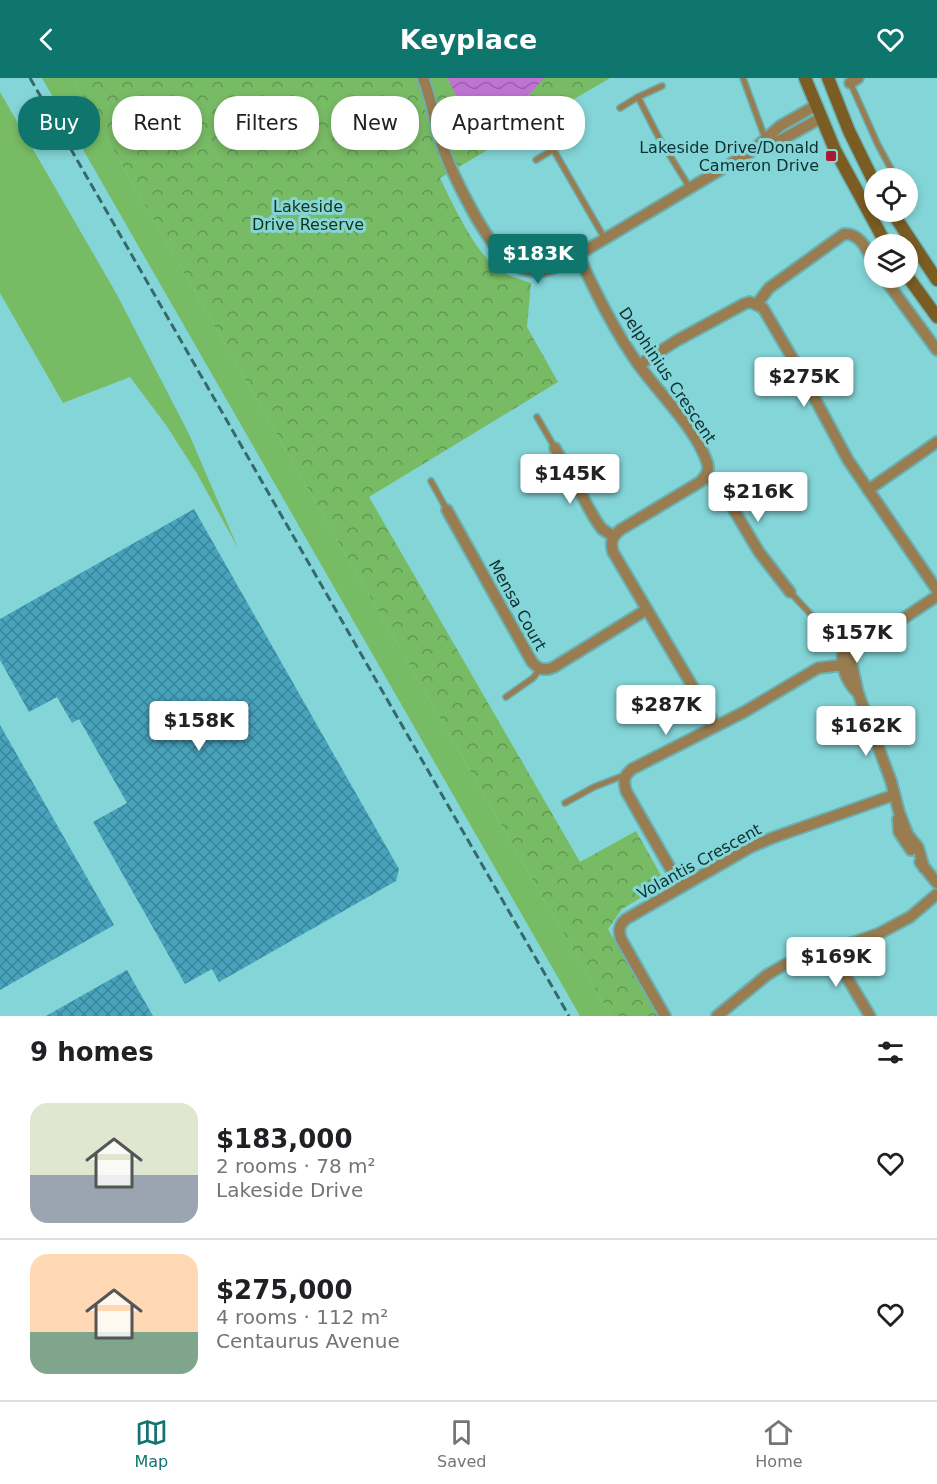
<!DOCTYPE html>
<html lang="en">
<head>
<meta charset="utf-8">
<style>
	:root { --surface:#fff; --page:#f6f6f6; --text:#202124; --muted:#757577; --line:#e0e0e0; --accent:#0f766e }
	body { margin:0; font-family:"DejaVu Sans",sans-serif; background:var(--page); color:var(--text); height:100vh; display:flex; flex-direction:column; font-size:22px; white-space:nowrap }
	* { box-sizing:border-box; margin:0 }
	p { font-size:20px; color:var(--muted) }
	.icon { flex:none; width:33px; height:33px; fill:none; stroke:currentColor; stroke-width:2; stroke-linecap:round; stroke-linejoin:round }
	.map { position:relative; height:938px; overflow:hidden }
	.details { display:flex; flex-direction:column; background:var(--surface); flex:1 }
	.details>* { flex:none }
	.guide { position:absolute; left:18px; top:18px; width:600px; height:54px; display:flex; gap:12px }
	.controls { position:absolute; left:864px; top:90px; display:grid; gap:12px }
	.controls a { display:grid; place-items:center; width:54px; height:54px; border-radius:50%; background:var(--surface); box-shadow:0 3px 9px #0003; font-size:30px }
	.price { position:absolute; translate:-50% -51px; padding:0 14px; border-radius:6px; background:#fff; color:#222; font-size:20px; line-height:39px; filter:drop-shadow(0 2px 3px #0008) }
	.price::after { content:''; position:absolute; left:50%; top:36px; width:18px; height:14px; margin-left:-9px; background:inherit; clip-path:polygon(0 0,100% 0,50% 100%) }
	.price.current { background:var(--accent); color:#fff }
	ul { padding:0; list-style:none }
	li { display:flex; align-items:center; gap:18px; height:150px; padding:0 30px }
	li+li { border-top:2px solid var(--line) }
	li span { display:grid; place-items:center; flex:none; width:168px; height:120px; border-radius:18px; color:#555 }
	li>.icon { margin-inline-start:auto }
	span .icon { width:72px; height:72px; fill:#fffc; stroke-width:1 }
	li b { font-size:26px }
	h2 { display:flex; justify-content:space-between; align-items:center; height:72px; padding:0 30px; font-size:26px }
	.pill { padding:0 21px; border-radius:24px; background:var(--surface); box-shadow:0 3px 9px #0003; font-size:21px; line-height:54px }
	.pill.current { background:var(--accent); color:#fff }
	header { display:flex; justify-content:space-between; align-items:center; height:78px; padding:0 30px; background:var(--accent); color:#fff; font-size:27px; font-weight:600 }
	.dock { display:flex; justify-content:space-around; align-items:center; height:84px; border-top:2px solid var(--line); background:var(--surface); font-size:16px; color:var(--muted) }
	.dock a { display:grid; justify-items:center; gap:3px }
	.dock .current { color:var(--accent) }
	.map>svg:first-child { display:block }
	.green { fill:#78bb65 }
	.park { fill:url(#park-crowns) }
	.water { fill:url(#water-waves) }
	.building { fill:url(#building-cross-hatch) }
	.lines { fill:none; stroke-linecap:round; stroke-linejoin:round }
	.lane-casing { stroke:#6ab1b3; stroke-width:8 }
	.street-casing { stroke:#6ab1b3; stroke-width:14 }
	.secondary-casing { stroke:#6ab1b3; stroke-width:15 }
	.lane { stroke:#997d51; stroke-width:5 }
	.street { stroke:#997d51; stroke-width:10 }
	.secondary { stroke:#7b5c22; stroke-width:12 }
	.rail { stroke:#36696c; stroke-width:3; stroke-dasharray:9 4.5; stroke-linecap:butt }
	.poi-dot { fill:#ac1632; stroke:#84d5d8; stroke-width:2 }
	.labels { text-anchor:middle; stroke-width:6; stroke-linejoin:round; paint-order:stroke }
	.poi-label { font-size:16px; fill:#0d3032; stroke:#84d5d8; text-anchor:end }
	.park-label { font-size:16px; fill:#16340d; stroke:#84d5d8 }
	.street-label { font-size:16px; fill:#0d3032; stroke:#84d5d8 }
</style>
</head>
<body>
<header><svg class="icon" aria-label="back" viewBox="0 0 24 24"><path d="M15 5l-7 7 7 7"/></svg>Keyplace<svg class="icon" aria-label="heart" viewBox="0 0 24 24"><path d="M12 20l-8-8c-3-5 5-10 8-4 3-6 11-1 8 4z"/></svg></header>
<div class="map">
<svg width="937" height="938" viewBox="0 0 937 938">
	<defs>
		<pattern id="park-crowns" width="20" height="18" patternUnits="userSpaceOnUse" patternTransform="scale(1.5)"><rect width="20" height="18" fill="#78bb65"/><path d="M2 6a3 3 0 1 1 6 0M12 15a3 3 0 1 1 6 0" fill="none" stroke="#619854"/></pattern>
		<pattern id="water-waves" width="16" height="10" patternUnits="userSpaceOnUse" patternTransform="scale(1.5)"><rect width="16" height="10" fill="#be73d2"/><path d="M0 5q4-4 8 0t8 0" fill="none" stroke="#995fab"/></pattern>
		<pattern id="building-cross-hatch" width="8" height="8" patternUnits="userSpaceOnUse" patternTransform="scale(1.5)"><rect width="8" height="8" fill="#48a3bc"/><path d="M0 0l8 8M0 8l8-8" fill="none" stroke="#3a8599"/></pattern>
	</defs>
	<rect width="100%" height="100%" fill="#84d5d8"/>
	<g class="green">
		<path d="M42 0H72L611 938H580Z"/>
		<path d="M0 14 116 215 189 356 238 470 196 394 166 347 130 299 63 325 0 215Z"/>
	</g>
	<path class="park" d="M72 0H610L440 100C452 125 475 174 497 190 507 198 518 201 531 205L527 249 558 304 369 419 580 784 636 753 663 801 662 807 622 831 608 851 658 938H611Z"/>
	<path class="water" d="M448 0H544C511 40 473 64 448 0Z"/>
	<g class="building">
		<path d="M194 431 399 791 396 803 219 904 212 891 185 906 93 744 127 725 79 641 72 645 57 619 29 634 0 582V541Z"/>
		<path d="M0 647 114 847 0 912Z"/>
		<path d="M127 892 153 938H46Z"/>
	</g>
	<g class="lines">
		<g class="lane-casing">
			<g id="lane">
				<path d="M743 0 765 60"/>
				<path d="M850 4 878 67 896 100"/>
				<path d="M662 8 638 19 659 60 690 110"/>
				<path d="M620 30 638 19"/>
				<path d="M553 71 605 161"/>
				<path d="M536 82 565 64"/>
				<path d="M537 339 555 370"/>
				<path d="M431 403 447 432"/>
				<path d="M790 514 829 556"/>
				<path d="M506 619 533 600 540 591"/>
				<path d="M565 725 594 709 625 697"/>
			</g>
		</g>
		<g class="street-casing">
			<g id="street">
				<path d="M423 0C432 23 435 47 443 70 452 95 464 118 477 141 498 176 521 210 566 184L752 73 780 48 815 28"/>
				<path d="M850 5 858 0"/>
				<path d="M761 70 783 61 821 40"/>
				<path d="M578 177C596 215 614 252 638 286 659 315 696 351 707 384 710 393 706 398 700 404L620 452C612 459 610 464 613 474L716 648"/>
				<path d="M884 200 937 272"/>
				<path d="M757 226 769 210 844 156C861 155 867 173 874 185"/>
				<path d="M639 287 676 263 744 226 750 224 763 230 800 293 848 382 937 512"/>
				<path d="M555 370 595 441 602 451 613 458"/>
				<path d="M706 398 722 412 759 474 790 514"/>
				<path d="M868 412 937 364"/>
				<path d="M447 432 532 584C539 592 545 593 554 589L646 532"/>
				<path d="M855 612C839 595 834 559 866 560"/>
				<path d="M898 741 899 754 911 772"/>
				<path d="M920 784 937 805"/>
				<path d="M924 790 918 769 908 757 899 734 891 703 858 615 850 578 856 569 886 552 937 518"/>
				<path d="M681 809 626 713C623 702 624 698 632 691L744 634 818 590 851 586"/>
				<path d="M838 867 846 898 870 938"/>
				<path d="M665 938 621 861C618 852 619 847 626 841L751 769 772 760 894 717"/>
				<path d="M717 938 767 897 784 887 805 877 855 864 880 855 910 839 937 816"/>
			</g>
		</g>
		<g class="secondary-casing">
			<g id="secondary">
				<path d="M805 0 835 72 886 166"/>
				<path d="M828 0 849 53 874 104"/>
				<path d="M892 134 937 202"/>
				<path d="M908 199 937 239"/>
			</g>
		</g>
		<use href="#lane" class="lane"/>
		<use href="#street" class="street"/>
		<use href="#secondary" class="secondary"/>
		<path class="rail" d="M30 0 569 938"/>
	</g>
	<rect class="poi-dot" x="825" y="72" width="12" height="12" rx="3"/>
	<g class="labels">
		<g class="poi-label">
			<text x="819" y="75">Lakeside Drive/Donald<tspan x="819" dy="18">Cameron Drive</tspan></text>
		</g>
		<g class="park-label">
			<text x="308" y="134">Lakeside<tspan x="308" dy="18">Drive Reserve</tspan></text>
		</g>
		<g class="street-label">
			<text transform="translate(668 297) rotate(56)" y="6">Delphinius Crescent</text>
			<text transform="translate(518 527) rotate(61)" y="6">Mensa Court</text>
			<text transform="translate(699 783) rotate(-29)" y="6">Volantis Crescent</text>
		</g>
	</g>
</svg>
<div class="controls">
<a><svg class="icon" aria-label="locate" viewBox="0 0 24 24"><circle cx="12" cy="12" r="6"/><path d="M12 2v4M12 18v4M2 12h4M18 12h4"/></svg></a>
<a><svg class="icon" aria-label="layers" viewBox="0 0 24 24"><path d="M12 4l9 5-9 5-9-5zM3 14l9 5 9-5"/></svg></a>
</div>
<b class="price current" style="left:538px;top:207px">$183K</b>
<b class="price" style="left:804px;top:330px">$275K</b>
<b class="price" style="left:570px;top:427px">$145K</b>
<b class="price" style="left:758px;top:445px">$216K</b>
<b class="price" style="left:857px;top:586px">$157K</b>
<b class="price" style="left:666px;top:658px">$287K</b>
<b class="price" style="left:199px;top:674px">$158K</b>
<b class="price" style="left:866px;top:679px">$162K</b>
<b class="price" style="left:836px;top:910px">$169K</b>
<div class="guide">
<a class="pill current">Buy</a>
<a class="pill">Rent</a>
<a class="pill">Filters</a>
<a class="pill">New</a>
<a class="pill">Apartment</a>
</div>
</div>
<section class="details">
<h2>9 homes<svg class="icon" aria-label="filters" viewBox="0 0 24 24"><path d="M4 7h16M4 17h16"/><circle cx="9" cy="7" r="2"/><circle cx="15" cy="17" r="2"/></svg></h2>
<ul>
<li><span style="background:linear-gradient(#dfe7d0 60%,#9aa5b1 0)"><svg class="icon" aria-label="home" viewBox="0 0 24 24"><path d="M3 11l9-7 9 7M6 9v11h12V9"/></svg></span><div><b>$183,000</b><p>2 rooms · 78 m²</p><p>Lakeside Drive</p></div><svg class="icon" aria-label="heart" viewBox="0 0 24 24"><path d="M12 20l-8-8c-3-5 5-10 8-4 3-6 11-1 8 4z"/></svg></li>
<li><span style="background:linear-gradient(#ffd9b3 65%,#7fa58c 0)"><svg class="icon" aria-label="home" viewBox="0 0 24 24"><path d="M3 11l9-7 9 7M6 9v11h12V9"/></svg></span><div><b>$275,000</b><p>4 rooms · 112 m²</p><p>Centaurus Avenue</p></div><svg class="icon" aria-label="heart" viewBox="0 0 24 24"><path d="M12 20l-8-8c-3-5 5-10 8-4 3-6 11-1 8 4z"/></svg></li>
</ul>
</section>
<nav class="dock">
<a class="current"><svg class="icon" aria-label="map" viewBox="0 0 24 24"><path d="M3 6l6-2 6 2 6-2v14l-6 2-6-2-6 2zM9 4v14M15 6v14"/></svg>Map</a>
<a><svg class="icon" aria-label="saved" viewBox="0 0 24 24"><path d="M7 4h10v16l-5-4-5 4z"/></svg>Saved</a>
<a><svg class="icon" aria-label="home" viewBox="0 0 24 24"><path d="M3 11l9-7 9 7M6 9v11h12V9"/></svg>Home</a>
</nav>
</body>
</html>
